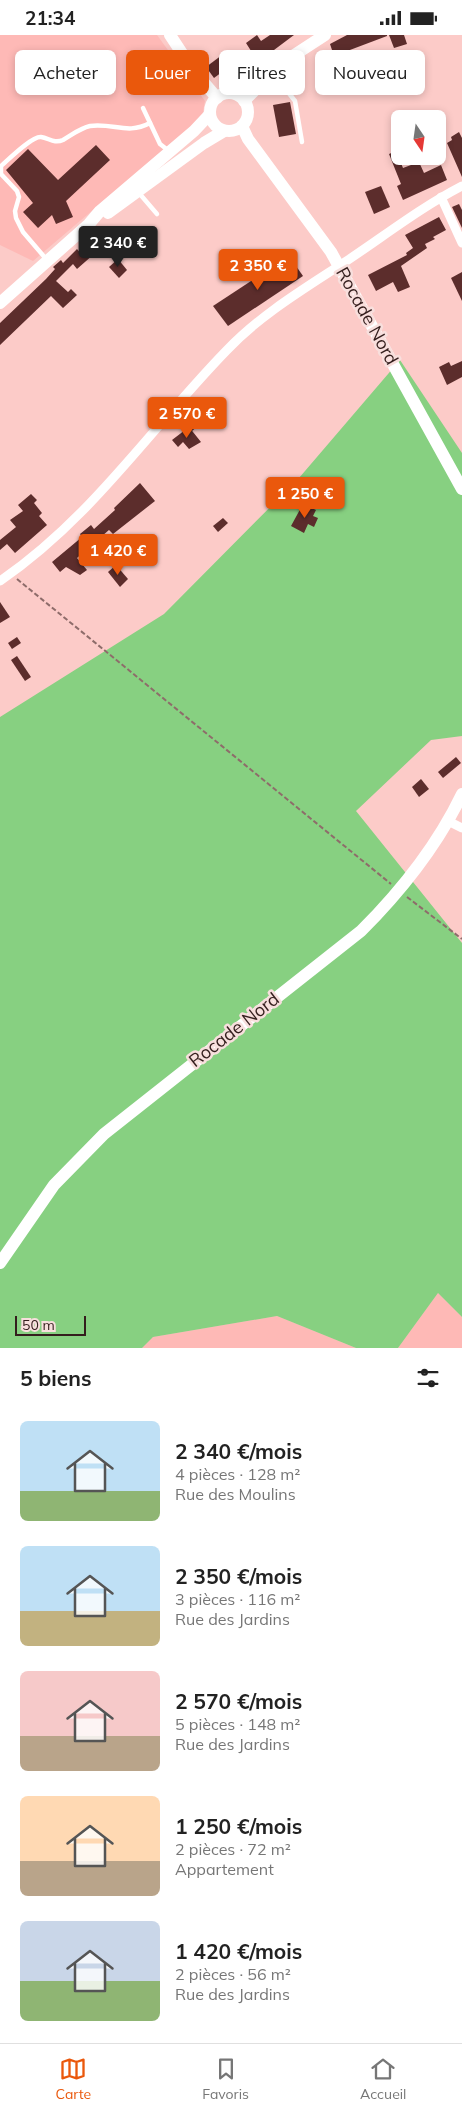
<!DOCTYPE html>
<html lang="fr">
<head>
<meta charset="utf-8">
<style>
	:root { --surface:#fff; --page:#f2f2f2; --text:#222; --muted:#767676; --line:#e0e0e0; --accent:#ea580c }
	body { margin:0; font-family:Mulish,sans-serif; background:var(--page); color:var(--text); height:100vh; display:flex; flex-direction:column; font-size:19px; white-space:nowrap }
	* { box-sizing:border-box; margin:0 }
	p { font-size:16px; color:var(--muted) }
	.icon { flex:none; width:28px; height:28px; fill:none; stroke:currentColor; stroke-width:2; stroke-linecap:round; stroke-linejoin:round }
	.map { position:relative; height:1313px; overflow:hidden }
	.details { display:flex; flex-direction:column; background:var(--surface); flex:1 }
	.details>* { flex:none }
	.banner { position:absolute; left:15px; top:15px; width:432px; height:45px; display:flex; gap:10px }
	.needle { width:32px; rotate:167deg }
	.buttons { position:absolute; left:391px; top:75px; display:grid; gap:10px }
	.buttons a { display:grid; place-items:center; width:55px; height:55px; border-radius:8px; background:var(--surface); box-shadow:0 2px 8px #0003; font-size:25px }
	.scale { position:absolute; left:15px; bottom:12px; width:71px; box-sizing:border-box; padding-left:5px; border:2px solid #341e1d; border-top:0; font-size:14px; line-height:18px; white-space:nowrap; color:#341e1d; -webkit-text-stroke:4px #f8dfdd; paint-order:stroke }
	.price { position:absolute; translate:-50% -42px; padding:0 11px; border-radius:5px; background:var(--accent); color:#fff; font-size:16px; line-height:32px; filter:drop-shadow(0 1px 2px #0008) }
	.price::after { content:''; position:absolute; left:50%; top:30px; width:15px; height:11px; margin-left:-8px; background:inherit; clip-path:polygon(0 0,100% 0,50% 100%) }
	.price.active { background:#222; color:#fff }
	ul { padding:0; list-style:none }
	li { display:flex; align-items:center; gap:15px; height:125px; padding:0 20px }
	li span { display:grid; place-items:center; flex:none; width:140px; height:100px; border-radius:8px; color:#555 }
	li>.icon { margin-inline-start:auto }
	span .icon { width:60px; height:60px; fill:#fffc; stroke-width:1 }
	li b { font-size:21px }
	h2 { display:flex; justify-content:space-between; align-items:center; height:60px; padding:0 20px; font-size:21px }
	.pill { padding:0 18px; border-radius:8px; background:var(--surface); box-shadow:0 2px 8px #0003; font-size:18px; line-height:45px }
	.pill.active { background:var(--accent); color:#fff }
	.status { display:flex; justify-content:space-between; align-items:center; height:35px; padding:0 25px; background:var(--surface); direction:ltr }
	.status svg { height:14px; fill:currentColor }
	.tabs { display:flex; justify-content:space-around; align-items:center; height:70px; border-top:1px solid var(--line); background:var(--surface); font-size:14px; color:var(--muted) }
	.tabs a { display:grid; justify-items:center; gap:2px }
	.tabs .active { color:var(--accent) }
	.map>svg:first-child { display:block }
	.built { fill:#feb9b6 }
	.green { fill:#87d081 }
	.building { fill:#5c2d2c }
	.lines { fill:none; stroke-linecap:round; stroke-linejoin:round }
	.path { stroke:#8e6c6a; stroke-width:2; stroke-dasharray:5 2.5; stroke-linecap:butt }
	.service { stroke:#fff; stroke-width:4.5 }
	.minor { stroke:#fff; stroke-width:9 }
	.secondary { stroke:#fff; stroke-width:12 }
	.labels { text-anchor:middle; stroke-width:5; stroke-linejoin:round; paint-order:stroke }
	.street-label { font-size:18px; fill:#341e1d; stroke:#f8dfdd }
</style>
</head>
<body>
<div class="status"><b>21:34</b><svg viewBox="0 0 49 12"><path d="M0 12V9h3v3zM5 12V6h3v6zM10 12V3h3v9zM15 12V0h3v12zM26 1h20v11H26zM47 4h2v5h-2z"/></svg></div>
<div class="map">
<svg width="462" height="1313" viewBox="0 0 462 1313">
	<rect width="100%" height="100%" fill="#fccbc8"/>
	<g class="built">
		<path d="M0 0H157L205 66 202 82 33 226 0 210Z"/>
		<path d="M438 1258 462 1282V1313H398Z"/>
		<path d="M277 1281 356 1313H142L153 1302Z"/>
	</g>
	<path class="green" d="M400 325 462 418V701L431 705 356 776 462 908V1282L438 1258 398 1313H356L277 1281 153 1302 142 1313H0V682L164 579 299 443Z"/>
	<g class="building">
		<path d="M257 0 261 6 270 0H294L258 27 246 8Z"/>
		<path d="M347 0H387V1L334 21 330 9Z"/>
		<path d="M389 0H404L407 9 394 13Z"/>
		<path d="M226 17 234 28 214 43 206 32Z"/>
		<path d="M336 23 340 34 329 38 331 46 321 50 315 31Z"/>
		<path d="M290 67 296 99 279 102 273 70Z"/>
		<path d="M459 97 462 103V142L447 108 452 105 451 102Z"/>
		<path d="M96 110 110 125 66 166 73 182 56 189 52 180 38 193 23 177 33 168 6 135 28 114 58 145Z"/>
		<path d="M396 116 403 133 419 127 424 138 441 130 447 145 403 165 397 151 401 149 389 119Z"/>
		<path d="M381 151 390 172 374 179 365 157Z"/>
		<path d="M459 169 462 175V193L452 172Z"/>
		<path d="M439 182 446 195 433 202 435 204 425 209 427 213 401 231 410 252 398 257 393 247 376 256 368 240 407 220 406 218 413 213 405 200Z"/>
		<path d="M89 201 102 212 77 234 73 229 56 246 68 257 71 254 77 260 63 273 51 261 0 310V288L46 244 55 234 53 232 61 225 63 228 77 214 82 220 85 205Z"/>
		<path d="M289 221 303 241 228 291 213 271Z"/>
		<path d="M118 224 127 235 119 243 109 232Z"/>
		<path d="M462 237V266L451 243Z"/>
		<path d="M462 326V342L447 350 439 332 449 327 451 331Z"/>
		<path d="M193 376 202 387 192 396 183 385Z"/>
		<path d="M189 392 201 407 189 414 183 407 178 412 172 405Z"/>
		<path d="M140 448 155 466 113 499 109 495 95 507 101 516 95 521 88 513 77 523 87 535 80 540 66 532 60 537 52 527 82 502 80 499 91 490 94 494 115 475 114 473Z"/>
		<path d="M31 459 37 465 34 468 42 478 39 481 47 490 15 518 7 509 0 515V505L16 492 10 485 23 476 18 470Z"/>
		<path d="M303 469 316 475 313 481 318 483 314 492 308 489 304 498 291 491Z"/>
		<path d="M223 483 228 488 218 497 213 491Z"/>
		<path d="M116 530 128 544 120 552 108 537Z"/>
		<path d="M0 567 10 582 0 588Z"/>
		<path d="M17 602 21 608 12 614 8 608Z"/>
		<path d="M17 621 31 642 25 646 11 625Z"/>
		<path d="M456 722 461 728 443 743 438 737Z"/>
		<path d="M421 744 429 754 419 762 412 752Z"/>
	</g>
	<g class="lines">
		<g class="path">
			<path d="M17 544 391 849"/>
			<path d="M407 862 462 904"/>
		</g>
		<g class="service">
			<path d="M273 38 295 66 302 107"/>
			<path d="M143 73 160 109 169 116"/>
			<path d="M139 158 157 179"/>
			<path d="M47 225 23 197 16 183 15 176 19 162 17 156 1 139V131C8 125 32 101 41 102 49 103 54 109 63 105 72 100 80 93 90 91 115 88 127 100 150 88"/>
		</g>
		<g class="minor">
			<path d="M441 162 462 208"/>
			<path d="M0 546C92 483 150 394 227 315 261 279 307 252 348 225 387 199 420 173 462 151"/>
			<path d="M448 786 462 793"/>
		</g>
		<g class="secondary">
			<path d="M170 0 193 35 217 63"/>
			<circle cx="229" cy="77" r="19"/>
			<path d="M244 66 282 28 325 0"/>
			<path d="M242 91 248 104 331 217 462 454"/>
			<path d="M108 178 204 108 224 96"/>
			<path d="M0 268 89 189 100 176 194 96 210 79"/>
			<path d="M0 1228 54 1150 104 1099 361 896C402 855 437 811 462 759"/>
		</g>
	</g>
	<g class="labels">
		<g class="street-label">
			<text transform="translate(367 281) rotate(61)" y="6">Rocade Nord</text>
			<text transform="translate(234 995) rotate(-38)" y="6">Rocade Nord</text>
		</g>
	</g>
</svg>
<div class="buttons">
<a><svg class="needle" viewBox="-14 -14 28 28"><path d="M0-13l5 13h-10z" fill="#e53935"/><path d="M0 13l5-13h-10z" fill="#767676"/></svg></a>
</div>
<div class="scale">50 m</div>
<b class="price active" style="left:118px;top:233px">2 340 €</b>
<b class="price" style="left:258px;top:256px">2 350 €</b>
<b class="price" style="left:187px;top:404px">2 570 €</b>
<b class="price" style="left:305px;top:484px">1 250 €</b>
<b class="price" style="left:118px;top:541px">1 420 €</b>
<div class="banner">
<a class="pill">Acheter</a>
<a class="pill active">Louer</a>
<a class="pill">Filtres</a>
<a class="pill">Nouveau</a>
</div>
</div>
<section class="details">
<h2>5 biens<svg class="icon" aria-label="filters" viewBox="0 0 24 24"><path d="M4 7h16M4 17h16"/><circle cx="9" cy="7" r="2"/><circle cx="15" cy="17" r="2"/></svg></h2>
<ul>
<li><span style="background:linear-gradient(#bfe0f5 70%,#8fb573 0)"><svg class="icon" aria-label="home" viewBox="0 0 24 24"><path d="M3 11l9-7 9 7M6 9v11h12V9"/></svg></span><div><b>2 340 €/mois</b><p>4 pièces · 128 m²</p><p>Rue des Moulins</p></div></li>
<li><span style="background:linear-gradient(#bfe0f5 65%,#c2b280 0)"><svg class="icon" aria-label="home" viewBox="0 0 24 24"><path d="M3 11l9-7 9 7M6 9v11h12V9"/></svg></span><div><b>2 350 €/mois</b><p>3 pièces · 116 m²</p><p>Rue des Jardins</p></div></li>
<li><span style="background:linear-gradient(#f6c9c9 65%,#b9a48a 0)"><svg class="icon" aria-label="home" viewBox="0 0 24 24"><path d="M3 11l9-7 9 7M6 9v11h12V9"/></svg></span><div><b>2 570 €/mois</b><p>5 pièces · 148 m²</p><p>Rue des Jardins</p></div></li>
<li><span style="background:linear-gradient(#ffd9b3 65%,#b9a48a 0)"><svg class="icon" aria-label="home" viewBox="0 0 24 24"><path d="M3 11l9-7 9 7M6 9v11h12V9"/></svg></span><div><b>1 250 €/mois</b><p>2 pièces · 72 m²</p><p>Appartement</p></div></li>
<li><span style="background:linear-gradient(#c9d6e8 60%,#8fb573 0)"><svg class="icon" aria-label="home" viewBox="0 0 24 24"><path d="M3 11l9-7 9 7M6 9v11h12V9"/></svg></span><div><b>1 420 €/mois</b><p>2 pièces · 56 m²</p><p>Rue des Jardins</p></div></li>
</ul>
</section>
<nav class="tabs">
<a class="active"><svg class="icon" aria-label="map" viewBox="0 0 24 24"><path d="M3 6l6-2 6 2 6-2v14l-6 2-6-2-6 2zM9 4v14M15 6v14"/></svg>Carte</a>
<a><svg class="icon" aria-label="saved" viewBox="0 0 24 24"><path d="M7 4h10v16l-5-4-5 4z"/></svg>Favoris</a>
<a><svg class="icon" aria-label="home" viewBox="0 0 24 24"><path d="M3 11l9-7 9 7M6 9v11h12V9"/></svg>Accueil</a>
</nav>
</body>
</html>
